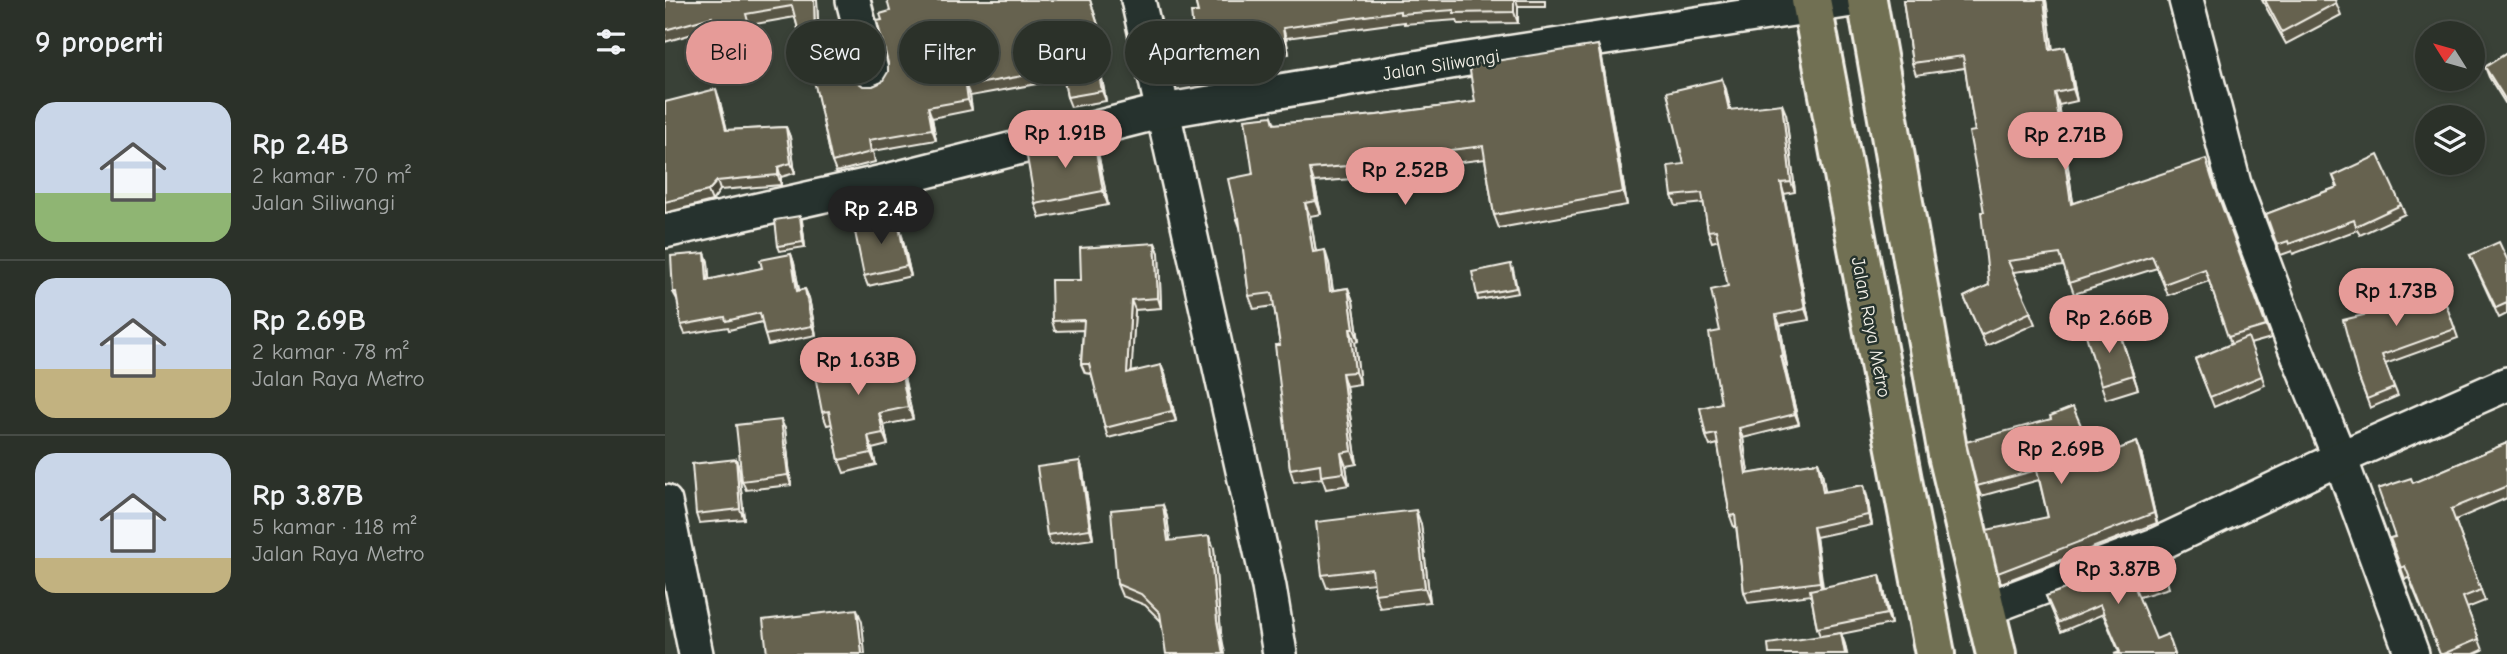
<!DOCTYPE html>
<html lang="id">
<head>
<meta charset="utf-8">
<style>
	:root { --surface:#2b3129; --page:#373d35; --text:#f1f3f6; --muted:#a6a9a8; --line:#474c46; --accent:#e69b98 }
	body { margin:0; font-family:"Comic Neue",sans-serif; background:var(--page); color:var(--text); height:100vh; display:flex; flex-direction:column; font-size:26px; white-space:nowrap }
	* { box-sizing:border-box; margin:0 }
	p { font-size:23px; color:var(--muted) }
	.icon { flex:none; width:38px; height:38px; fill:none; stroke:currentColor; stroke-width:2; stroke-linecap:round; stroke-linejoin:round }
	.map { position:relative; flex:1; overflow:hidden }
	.details { display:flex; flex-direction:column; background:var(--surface); width:665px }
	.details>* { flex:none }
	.top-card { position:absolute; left:21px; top:21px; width:665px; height:63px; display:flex; gap:14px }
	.needle { width:46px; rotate:307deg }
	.tools { position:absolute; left:1750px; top:21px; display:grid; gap:14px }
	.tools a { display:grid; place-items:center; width:70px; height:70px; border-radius:50%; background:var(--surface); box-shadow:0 4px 10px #0003,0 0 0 2px var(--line); font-size:35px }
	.price { position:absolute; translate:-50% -60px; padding:0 16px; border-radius:24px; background:var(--accent); color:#111; font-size:23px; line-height:46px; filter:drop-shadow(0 2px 4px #0008) }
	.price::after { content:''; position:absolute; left:50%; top:42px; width:21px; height:16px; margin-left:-10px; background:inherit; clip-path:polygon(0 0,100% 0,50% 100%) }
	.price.on { background:#222; color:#fff }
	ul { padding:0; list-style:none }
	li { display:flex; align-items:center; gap:21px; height:175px; padding:0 35px }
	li+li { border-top:2px solid var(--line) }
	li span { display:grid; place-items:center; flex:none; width:196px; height:140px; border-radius:21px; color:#555 }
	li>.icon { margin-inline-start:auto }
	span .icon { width:84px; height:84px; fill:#fffc; stroke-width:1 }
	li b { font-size:30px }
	h2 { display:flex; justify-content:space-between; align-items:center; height:84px; padding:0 35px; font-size:30px }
	.tag { padding:0 24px; border-radius:32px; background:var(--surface); box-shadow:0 4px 10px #0003,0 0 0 2px var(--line); font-size:24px; line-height:63px }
	.tag.on { background:var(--accent); color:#111 }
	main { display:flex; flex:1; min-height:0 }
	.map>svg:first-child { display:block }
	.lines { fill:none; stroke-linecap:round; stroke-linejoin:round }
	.minor-casing { stroke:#f4f1e8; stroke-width:38 }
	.highway-casing { stroke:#f4f1e8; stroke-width:44 }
	.minor { stroke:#26332d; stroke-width:33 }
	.highway { stroke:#716f52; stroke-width:38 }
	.wall { fill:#585444; stroke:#f4f1e8; stroke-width:2 }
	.shaded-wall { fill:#474537; stroke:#f4f1e8; stroke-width:2 }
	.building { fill:#66624f; stroke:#f4f1e8; stroke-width:2 }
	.labels { text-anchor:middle; stroke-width:5; stroke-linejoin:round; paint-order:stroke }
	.street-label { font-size:19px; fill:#f4f1e8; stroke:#26332d }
</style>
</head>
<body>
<main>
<section class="details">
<h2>9 properti<svg class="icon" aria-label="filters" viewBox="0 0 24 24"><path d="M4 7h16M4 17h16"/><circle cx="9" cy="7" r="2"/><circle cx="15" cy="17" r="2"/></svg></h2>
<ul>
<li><span style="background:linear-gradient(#c9d6e8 65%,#8fb573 0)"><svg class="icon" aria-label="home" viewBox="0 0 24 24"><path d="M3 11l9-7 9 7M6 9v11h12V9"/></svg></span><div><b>Rp 2.4B</b><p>2 kamar · 70 m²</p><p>Jalan Siliwangi</p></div></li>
<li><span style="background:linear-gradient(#c9d6e8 65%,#c2b280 0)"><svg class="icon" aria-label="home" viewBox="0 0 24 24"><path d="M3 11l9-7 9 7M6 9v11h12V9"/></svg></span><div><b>Rp 2.69B</b><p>2 kamar · 78 m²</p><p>Jalan Raya Metro</p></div></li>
<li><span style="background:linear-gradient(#c9d6e8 75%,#c2b280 0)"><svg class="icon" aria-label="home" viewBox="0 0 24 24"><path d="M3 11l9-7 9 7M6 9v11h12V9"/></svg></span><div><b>Rp 3.87B</b><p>5 kamar · 118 m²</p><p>Jalan Raya Metro</p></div></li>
</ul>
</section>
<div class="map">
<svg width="1842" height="654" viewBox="0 0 1842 654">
	<rect width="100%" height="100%" fill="#394137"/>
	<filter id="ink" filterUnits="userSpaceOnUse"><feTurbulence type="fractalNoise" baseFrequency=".0143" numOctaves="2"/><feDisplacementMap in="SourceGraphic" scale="14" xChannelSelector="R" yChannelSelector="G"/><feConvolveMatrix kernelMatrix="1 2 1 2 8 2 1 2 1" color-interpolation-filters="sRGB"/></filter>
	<g filter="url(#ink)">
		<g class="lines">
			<g class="minor-casing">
				<g id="minor">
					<path d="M188 0 208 78"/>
					<path d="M473 0 604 587 615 654"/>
					<path d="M1521 0 1569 184 1629 345 1675 458 1747 654"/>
					<path d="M0 231 222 181 498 111 797 60 1187 0"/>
					<path d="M0 502 31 654"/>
					<path d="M1318 610 1493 544 1675 458 1842 384"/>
				</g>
			</g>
			<g class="highway-casing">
				<g id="highway">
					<path d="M1146 0 1270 654"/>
					<path d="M1202 0 1283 455 1331 654"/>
				</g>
			</g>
			<use href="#minor" class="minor"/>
			<use href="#highway" class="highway"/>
		</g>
		<g class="wall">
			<path d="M0 0H152L154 37 175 31 188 76 190 80 198 86H208L425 0 443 55 433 57 441 101 406 107 402 97 399 79 305 96 307 110 267 118 271 140 208 151 210 162 171 172 167 162 148 73 146 74 142 63 130 17 85 25 88 36 58 47 51 27 0 42Z"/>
			<path d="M530 0H880V6H853V23L793 24 792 20 739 24V22L621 38 624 54 584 60 583 56 534 62 530 51 533 12Z"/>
			<path d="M1238 0H1381L1388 50 1404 59 1412 101 1394 105 1408 203 1546 171 1551 190 1606 338 1585 344 1600 385 1549 407 1530 359 1566 344 1544 281 1503 295 1492 268 1409 294 1399 266 1348 272 1370 324 1321 346 1299 297 1324 285 1319 212 1310 131 1300 68 1251 75 1247 63Z"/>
			<path d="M1597 0H1670L1676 15 1621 44Z"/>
			<path d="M933 45 937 58 962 205 834 228 829 215 820 159 700 174V178L649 182 656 214 645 216 651 251 664 263 668 290 683 288 688 301 694 341 690 342 695 384 681 386 692 464 681 466 684 485 661 489 657 478 629 482 625 469 615 345 609 306 589 309 584 296 576 230 572 219 607 116 610 124 712 115 810 102Z"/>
			<path d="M1842 53V106L1824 77 1820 67Z"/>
			<path d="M1057 79 1065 110 1121 114 1130 192 1119 194 1144 320 1115 325 1122 366H1120L1134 424 1078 438 1083 474 1153 462 1157 472 1160 492 1202 496 1207 525 1151 537 1158 587 1218 585 1226 624 1176 634 1182 654H1104L1155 636 1152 628 1146 595 1083 603 1079 592 1071 526 1069 527 1065 516 1053 444 1045 446 1041 436 1056 403 1055 331 1063 286 1054 240 1047 242 1043 231 1039 203 1011 206 1007 196 1019 164Z"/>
			<path d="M54 98 62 130 121 127 125 137 130 173 116 177V185L55 190 47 201 0 213V102Z"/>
			<path d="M428 134 432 147 443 205 375 218 370 204Z"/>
			<path d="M1668 176 1736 205 1740 214 1695 235 1692 230 1628 254 1627 251 1616 255 1601 214 1672 187Z"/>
			<path d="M232 217 235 227 246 276 203 286 199 276Z"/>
			<path d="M137 221 140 247 115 251 113 246Z"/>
			<path d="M490 243 494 253 496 308 470 310 466 372 500 374 511 421 443 438 440 428 427 374 420 373 416 364 418 330 390 331 387 321 416 280Z"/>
			<path d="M40 253 43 262 44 280 97 268 126 254 129 263 134 290 140 289 144 298 151 335 103 345 100 335 97 322 64 330 63 327 20 334 16 325 13 301 8 292Z"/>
			<path d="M1805 255 1842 259V314L1834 318Z"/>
			<path d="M848 269 853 293 813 300 812 295Z"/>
			<path d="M1769 272 1793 338 1720 364 1733 396 1705 408 1692 373 1723 309Z"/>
			<path d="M1452 325 1473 389 1441 399 1436 385Z"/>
			<path d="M213 346 220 368 239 377 248 419 219 425 223 445 207 449 211 465 179 473 174 460 167 424 162 425 157 412Z"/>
			<path d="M1386 419 1430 458 1472 442 1476 452 1492 523 1336 583 1333 573 1383 517 1374 480 1316 496 1312 486Z"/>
			<path d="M120 429 126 485 81 490 77 481Z"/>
			<path d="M1842 443V498L1790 520 1820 601 1802 608 1818 650 1809 654H1775L1744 578 1740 579 1725 538 1730 537 1748 483Z"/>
			<path d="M71 459 74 469 79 519 34 523 31 514Z"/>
			<path d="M415 461 418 471 428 539 386 545 382 535Z"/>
			<path d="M498 505 502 517 505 541 549 548 556 633 496 621 480 605 457 596 452 584Z"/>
			<path d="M756 524 765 602 715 608 710 594 709 583 662 588 657 575Z"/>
			<path d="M1497 563 1504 588 1474 597 1454 652 1438 614 1396 632 1381 596Z"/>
		</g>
		<g class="shaded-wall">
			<path d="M149 0H152L154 48 150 37Z"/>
			<path d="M849 0H851L853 6V23L849 12Z"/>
			<path d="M1379 0H1381L1389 62 1385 50Z"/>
			<path d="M618 28 621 38 624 54 620 43Z"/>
			<path d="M175 31 179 41 189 83 186 72Z"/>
			<path d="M933 45 937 58 962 205 958 192Z"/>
			<path d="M429 46 433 57 441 101 437 91Z"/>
			<path d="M1400 47 1404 59 1412 101 1408 89Z"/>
			<path d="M1057 79 1061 89 1068 120 1064 110Z"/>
			<path d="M301 86 305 96 307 110 303 100Z"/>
			<path d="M51 89 54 98 64 140 61 130Z"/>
			<path d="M1390 93 1394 105 1410 216 1406 204Z"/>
			<path d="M1117 104 1121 114 1130 192 1126 182Z"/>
			<path d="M263 107 267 118 271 140 267 129Z"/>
			<path d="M121 127 125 137 130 173 126 163Z"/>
			<path d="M428 134 432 147 443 205 438 191Z"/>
			<path d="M113 167 116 177V185L113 175Z"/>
			<path d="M645 169 649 182 656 214 651 201Z"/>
			<path d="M52 181 55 190 47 201 43 191Z"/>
			<path d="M1116 183 1119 194 1144 320 1140 309Z"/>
			<path d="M640 203 645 216 653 265 648 252Z"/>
			<path d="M135 216 137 221 140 247 138 242Z"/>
			<path d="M232 217 235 227 246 276 242 266Z"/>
			<path d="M490 243 494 253 496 308 493 298Z"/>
			<path d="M660 250 664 263 669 303 665 291Z"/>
			<path d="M40 253 43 262 45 289 42 280Z"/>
			<path d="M126 254 129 263 136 300 132 291Z"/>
			<path d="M683 288 688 301 694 341 689 329Z"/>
			<path d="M140 289 144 298 151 335 147 326Z"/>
			<path d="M466 300 470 310 466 383 462 373Z"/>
			<path d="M1111 315 1115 325 1122 366 1118 355Z"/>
			<path d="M1452 325 1457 339 1473 389 1468 375Z"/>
			<path d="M685 329 690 342 695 384 690 372Z"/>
			<path d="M213 346 218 359 223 381 218 368Z"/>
			<path d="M1116 356 1120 366 1134 424 1130 414Z"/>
			<path d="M235 365 239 377 248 419 243 407Z"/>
			<path d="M496 365 500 374 511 421 507 411Z"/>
			<path d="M677 373 681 386 692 464 687 451Z"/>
			<path d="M214 413 219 425 223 445 218 433Z"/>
			<path d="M116 420 120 429 126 485 123 475Z"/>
			<path d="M1074 428 1078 438 1085 485 1081 474Z"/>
			<path d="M203 436 207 449 211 465 206 453Z"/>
			<path d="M1472 442 1476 452 1492 523 1489 513Z"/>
			<path d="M676 453 681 466 684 485 679 473Z"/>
			<path d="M71 459 74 469 79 519 75 509Z"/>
			<path d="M415 461 418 471 428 539 425 529Z"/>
			<path d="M1153 462 1157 472 1162 502 1158 492Z"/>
			<path d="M1199 485 1202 496 1207 525 1203 515Z"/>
			<path d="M498 505 502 517 507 553 503 541Z"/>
			<path d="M751 510 756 524 765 602 760 588Z"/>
			<path d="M1148 527 1151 537 1158 593 1155 582Z"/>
			<path d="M544 536 549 548 556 633 560 654H558L552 621Z"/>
			<path d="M1215 575 1218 585 1226 624 1222 614Z"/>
			<path d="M192 609 197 622 200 654H197Z"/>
			<path d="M1176 633 1180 644 1182 654H1180Z"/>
		</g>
		<g class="building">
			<path d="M0 0H149L150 37 175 31 186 72 190 80 198 86H208L217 82 223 72V63L212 21 217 20 215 14 225 11 222 0H425L439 44 429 46 437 91 402 97 397 69 301 86 303 100 263 107 267 129 204 140 206 152 167 162 145 62 142 63 127 6 81 14 84 25 54 37 47 17 0 30Z"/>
			<path d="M530 0H849V12L789 13V10L735 14V11L618 28 620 43 580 49V45L530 51 526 12H533Z"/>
			<path d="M1238 0H1379L1385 50 1400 47 1408 89 1390 93 1406 204 1541 159 1547 179 1601 326 1563 337 1540 269 1499 284 1487 256 1404 283 1395 254 1343 261 1366 312 1316 335 1299 297 1324 285 1316 212H1319L1304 132 1310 131 1298 56 1247 63Z"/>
			<path d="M1600 0H1670L1671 3 1617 32Z"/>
			<path d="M933 45 958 192 829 215 818 146 695 161V165L645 169 651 201 640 203 648 252 660 250 665 291 683 288 689 329H685L690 372 677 373 687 451 676 453 679 473 656 476 655 464 625 469 610 345H615L607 293 584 296 574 218 572 219 563 179 588 174 580 119 607 116 609 124 712 115 810 102 804 65Z"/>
			<path d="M1842 53V102L1820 67Z"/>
			<path d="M1057 79 1064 110 1117 104 1126 182 1116 183 1140 309 1111 315 1118 355 1116 356 1130 414 1074 428 1081 474 1153 462 1158 492 1199 485 1203 515 1148 527 1155 582 1079 592 1070 515 1065 516 1051 434 1041 436 1035 408 1056 403 1044 333 1055 331 1046 290 1063 286 1051 230 1043 231 1037 193 1007 196 1003 166 1019 164 1002 92Z"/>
			<path d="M51 89 61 130 121 127 126 163 113 167V175L52 181 43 191 0 202V102Z"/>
			<path d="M428 134 438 191 370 204 361 151Z"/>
			<path d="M1713 155 1736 205 1691 226 1689 220 1624 244 1623 241 1612 245 1601 214 1673 187 1668 176Z"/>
			<path d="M135 216 138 242 113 246 110 220Z"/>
			<path d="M232 217 242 266 199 276 189 227Z"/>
			<path d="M1834 242 1842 259V303L1831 308 1805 255Z"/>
			<path d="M490 243 493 298 466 300 462 373 496 365 507 411 440 428 424 364H416L419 320 387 321 386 280H416L415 248Z"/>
			<path d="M40 253 42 280 97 268 95 260 126 254 132 291 140 289 147 326 100 335 95 313 61 321 60 317 16 325 11 292H8L6 256Z"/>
			<path d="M846 264 851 288 812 295 807 272Z"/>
			<path d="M1759 272H1769L1790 329 1717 355 1729 388 1702 399 1692 373 1678 320 1723 309 1716 288Z"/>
			<path d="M1452 325 1468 375 1436 385 1421 335Z"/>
			<path d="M1583 337 1597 376 1545 397 1530 359Z"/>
			<path d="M213 346 218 368 235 365 243 407 214 413 218 433 203 436 206 453 174 460 164 411 157 412 147 360Z"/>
			<path d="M1408 407 1430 458 1472 442 1489 513 1333 573 1322 530 1383 517 1372 470 1312 486 1301 442 1386 419 1385 416Z"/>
			<path d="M116 420 123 475 77 481 71 425Z"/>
			<path d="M1842 443V468L1841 469 1842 472V486L1786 509 1816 590 1798 597 1814 639 1778 654H1775L1740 566 1736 568 1725 538 1730 537 1713 489 1746 478 1748 483Z"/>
			<path d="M71 459 75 509 31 514 27 464Z"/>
			<path d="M415 461 425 529 382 535 372 467Z"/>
			<path d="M498 505 503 541 544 536 552 621 558 654H501L495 613 476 594 452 584 446 510Z"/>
			<path d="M751 510 760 588 710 594 707 569 657 575 651 522Z"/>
			<path d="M1494 554 1501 579 1470 588 1491 639 1503 634 1510 654H1449L1455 652 1435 605 1393 623 1381 596Z"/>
			<path d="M1215 575 1222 614 1152 628 1145 590Z"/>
			<path d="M192 609 197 654H102L98 620Z"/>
			<path d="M1176 633 1180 654H1104L1103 644Z"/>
		</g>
	</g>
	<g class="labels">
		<g class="street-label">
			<text transform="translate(776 64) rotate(-9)" y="7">Jalan Siliwangi</text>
			<text transform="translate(1207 327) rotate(79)" y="7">Jalan Raya Metro</text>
		</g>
	</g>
</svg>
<div class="tools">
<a><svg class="needle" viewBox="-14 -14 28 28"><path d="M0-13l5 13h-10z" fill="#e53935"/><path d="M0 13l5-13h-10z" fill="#a6a9a8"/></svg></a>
<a><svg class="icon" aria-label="layers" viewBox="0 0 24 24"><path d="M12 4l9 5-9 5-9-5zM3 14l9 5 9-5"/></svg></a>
</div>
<b class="price" style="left:400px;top:170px">Rp 1.91B</b>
<b class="price" style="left:1400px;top:172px">Rp 2.71B</b>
<b class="price" style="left:740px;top:207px">Rp 2.52B</b>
<b class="price on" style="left:216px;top:246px">Rp 2.4B</b>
<b class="price" style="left:1731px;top:328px">Rp 1.73B</b>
<b class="price" style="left:1444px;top:355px">Rp 2.66B</b>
<b class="price" style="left:193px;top:397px">Rp 1.63B</b>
<b class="price" style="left:1396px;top:486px">Rp 2.69B</b>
<b class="price" style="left:1453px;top:606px">Rp 3.87B</b>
<div class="top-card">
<a class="tag on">Beli</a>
<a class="tag">Sewa</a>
<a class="tag">Filter</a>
<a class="tag">Baru</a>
<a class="tag">Apartemen</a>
</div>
</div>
</main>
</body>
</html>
